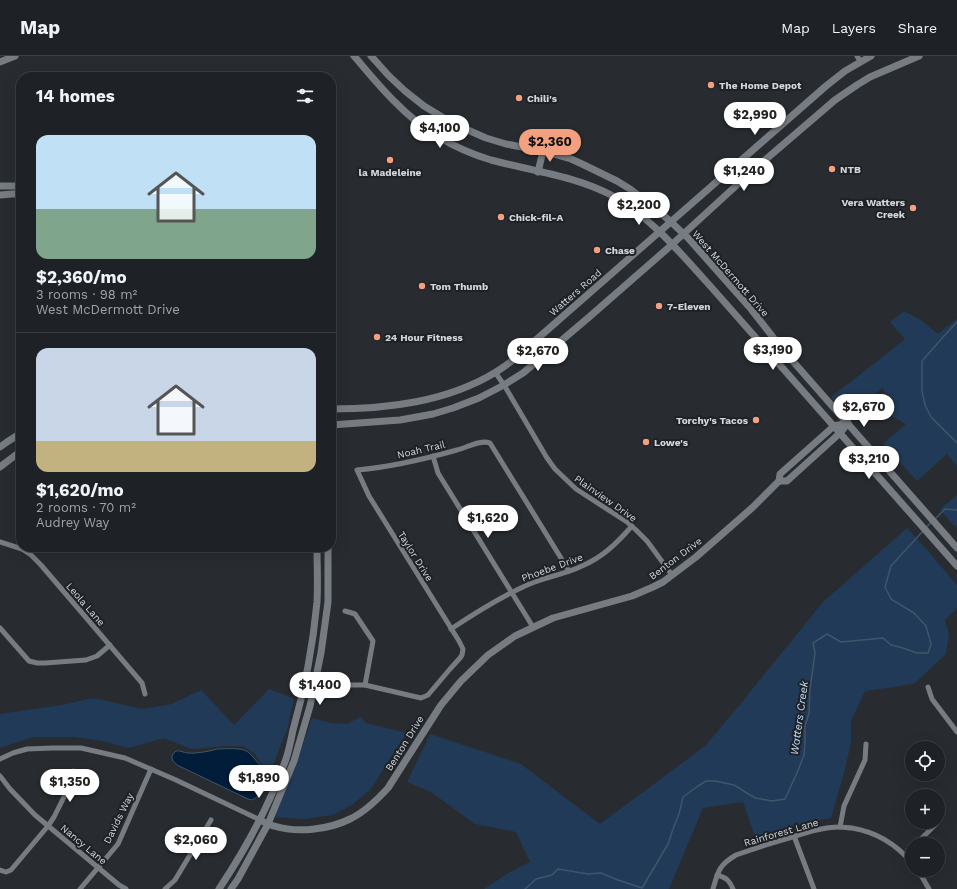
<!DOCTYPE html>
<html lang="en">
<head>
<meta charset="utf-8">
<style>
	:root { --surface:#1e2125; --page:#2b2e32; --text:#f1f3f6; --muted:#a1a3a7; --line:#3c3e42; --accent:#f2a080 }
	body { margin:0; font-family:"Work Sans",sans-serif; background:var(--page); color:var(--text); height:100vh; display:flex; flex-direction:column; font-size:15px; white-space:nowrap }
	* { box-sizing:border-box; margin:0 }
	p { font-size:13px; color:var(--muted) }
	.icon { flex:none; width:22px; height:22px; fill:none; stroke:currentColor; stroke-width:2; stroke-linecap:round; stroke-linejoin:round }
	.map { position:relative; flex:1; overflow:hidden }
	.details { position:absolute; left:16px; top:16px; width:320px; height:480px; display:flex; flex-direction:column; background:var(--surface); border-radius:16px; box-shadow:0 4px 16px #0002,0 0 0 1px var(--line) }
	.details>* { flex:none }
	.tools { position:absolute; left:905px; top:685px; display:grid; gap:8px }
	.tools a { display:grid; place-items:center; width:40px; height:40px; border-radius:50%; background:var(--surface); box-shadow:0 4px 16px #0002,0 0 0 1px var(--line); font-size:20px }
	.price { position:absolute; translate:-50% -34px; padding:0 9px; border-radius:14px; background:#fff; color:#222; font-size:13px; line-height:26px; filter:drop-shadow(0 1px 2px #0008) }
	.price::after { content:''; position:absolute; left:50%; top:24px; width:12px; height:9px; margin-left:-6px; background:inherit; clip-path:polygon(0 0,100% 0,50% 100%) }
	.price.active { background:var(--accent); color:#111 }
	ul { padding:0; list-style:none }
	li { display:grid; align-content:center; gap:8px; height:212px; padding:0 20px }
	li+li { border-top:1px solid var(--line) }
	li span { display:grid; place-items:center; height:124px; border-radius:12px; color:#555 }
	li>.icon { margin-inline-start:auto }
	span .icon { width:72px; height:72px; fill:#fffc; stroke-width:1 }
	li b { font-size:17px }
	h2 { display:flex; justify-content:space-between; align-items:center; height:48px; padding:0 20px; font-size:17px }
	header { display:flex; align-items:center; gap:24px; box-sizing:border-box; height:56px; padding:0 20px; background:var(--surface); border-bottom:1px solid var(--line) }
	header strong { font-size:19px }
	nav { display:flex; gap:22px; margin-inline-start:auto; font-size:14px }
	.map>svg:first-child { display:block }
	.green { fill:#203a57 }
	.water { fill:#011d3a; stroke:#40556a }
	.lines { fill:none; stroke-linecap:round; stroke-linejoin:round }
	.stream { stroke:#40556a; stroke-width:1.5 }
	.minor { stroke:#777c82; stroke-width:5 }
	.tertiary { stroke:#777c82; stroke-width:7 }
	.secondary { stroke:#777c82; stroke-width:7 }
	.poi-dot { fill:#f2a080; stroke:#1e2227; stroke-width:1.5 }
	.labels { text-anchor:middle; stroke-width:4; stroke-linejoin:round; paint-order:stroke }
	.poi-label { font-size:10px; font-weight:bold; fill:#d4d7da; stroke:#1e2227; text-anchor:start }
	.street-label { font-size:10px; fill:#d4d7da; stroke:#1e2227 }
	.water-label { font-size:11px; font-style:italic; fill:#c6ddf8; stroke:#1e2227 }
</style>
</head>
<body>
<header>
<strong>Map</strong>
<nav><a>Map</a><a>Layers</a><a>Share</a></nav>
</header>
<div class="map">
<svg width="957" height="833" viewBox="0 0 957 833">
	<rect width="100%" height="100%" fill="#282c31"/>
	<g class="green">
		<path d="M904 255 921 264 938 278 957 263V410L947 398 917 425 883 388 906 368 886 357 895 347 882 332 850 360 831 341 889 296 905 283 890 266Z"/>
		<path d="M957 439V471L953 469 940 453Z"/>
		<path d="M907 472 928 495 957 529V552L945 564 949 578 946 598 915 627 895 631 865 635 851 665V687L844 717 831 762 808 766 755 781 743 746 703 752 669 833H484L510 816 530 806 516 776 475 768 431 736 407 726 430 678 521 708 600 768 705 690 742 646 823 546Z"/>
		<path d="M269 633 294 643 287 674 269 719 255 698 243 690H225L191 693 164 682 129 692 102 685 74 681H33L0 692V658L62 649 93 642 143 653 172 648 201 634 234 669Z"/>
		<path d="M360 661 366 667 407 677 396 693 371 733 352 749 332 759 305 763 276 761V756L290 721 294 715 312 662 331 667 347 668Z"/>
	</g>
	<path class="water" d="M217 693C225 693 241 691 248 696 251 698 265 715 266 718 267 724 260 741 254 743 252 744 251 744 248 743L177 709C171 704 170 700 176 695 181 694 183 697 188 697 193 698 212 695 217 693Z"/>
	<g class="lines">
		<g class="stream">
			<path d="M957 266 944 280 922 305V335L925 349 931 361 957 387"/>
			<path d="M934 464 945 453 957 454"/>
			<path d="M926 472 931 466"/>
			<path d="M525 833 536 823 552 819 558 813 588 818 601 817 618 824 642 832 668 788 673 773 679 758 683 741 698 730 706 725H715L734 729 755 742 772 745 785 743 797 717 804 699 805 687V670L809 657 810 633 815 597 813 587 827 578 841 586 883 582 891 589 903 592 917 597H928L931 588 926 570 914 557 891 543 885 531 891 510 923 475"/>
		</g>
		<g class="minor">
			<path d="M857 0 861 6"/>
			<path d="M740 105 750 117"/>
			<path d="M495 316 504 329 547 402 555 413 576 433 627 466 636 474 647 485 672 519"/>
			<path d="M433 400 438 417 533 571"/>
			<path d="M0 486 22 493 31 499 41 509 142 627 145 638"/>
			<path d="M345 555 355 558 373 585 365 629"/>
			<path d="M0 572 29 605 37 607H45L86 604 97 600 110 589"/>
			<path d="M451 573C475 557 499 542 525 530 543 521 564 519 582 510 603 501 617 487 632 470"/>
			<path d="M305 624 315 627 333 631 349 629H365L421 642 428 639 450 613 460 602 462 599 463 593 459 585 369 440 357 414C391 411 425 403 457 394 466 392 481 383 490 387L569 515"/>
			<path d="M928 631 932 643 957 676"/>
			<path d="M0 703 13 697 27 693 53 692H81L125 702 176 724 260 764"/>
			<path d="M0 720 10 733 35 759 119 829 126 833"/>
			<path d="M840 771 844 750 865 704 866 688"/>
			<path d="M794 780 814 833"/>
			<path d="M916 788 938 766"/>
			<path d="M906 799 912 793"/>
			<path d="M0 814 6 816 11 814 48 770 54 761 68 733 73 715"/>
			<path d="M918 814 929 833"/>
			<path d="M717 819C727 822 729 824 733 833"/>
			<path d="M80 833 118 788 151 713"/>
			<path d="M165 833 175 824 211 764"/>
			<path d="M713 833C718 815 719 809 736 799 753 793 771 787 789 782 805 777 822 771 840 771 844 771 848 772 852 772 876 776 896 788 912 807"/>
		</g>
		<g class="tertiary">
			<path d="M0 130H21"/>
			<path d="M0 139 12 138H21"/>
			<path d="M779 425H787L840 377 848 367"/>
			<path d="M260 764C264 766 269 769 274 770 297 777 328 774 350 763 365 756 377 744 388 732L441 649 461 625 488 599 515 580 553 562 632 540 653 531 663 526 696 501 753 451 779 425 780 418 834 370 848 367"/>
			<path d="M219 833C245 794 270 748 286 703 289 694 291 684 293 674 305 632 313 589 317 546 318 528 317 509 317 491"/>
			<path d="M231 833 238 823 268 768 294 705 310 650 321 597 328 546V491"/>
		</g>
		<g class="secondary">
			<path d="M354 0C367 15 380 31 394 45 421 73 454 93 491 104 532 115 576 120 613 140 653 163 682 199 712 232L957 510"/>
			<path d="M371 0 389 20 405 35 424 50 452 67 486 82 506 88 543 95 571 103 582 108 617 125 630 133 655 152 671 166 688 182 751 253 783 294 957 492"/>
			<path d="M0 6 15 0"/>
			<path d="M538 116 543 95"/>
			<path d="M331 353C387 353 447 346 496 316 502 312 508 308 513 304L826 30 845 15 871 0"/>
			<path d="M331 369 400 364 433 358 453 352 479 342 504 329 523 317 588 262 667 193 750 117 835 44 857 29 870 21 919 0"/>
			<path d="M0 391 7 386 21 377"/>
			<path d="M0 411 21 395"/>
		</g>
	</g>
	<g class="poi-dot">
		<circle cx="711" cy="29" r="4"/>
		<circle cx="519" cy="42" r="4"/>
		<circle cx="390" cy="104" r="4"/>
		<circle cx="832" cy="113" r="4"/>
		<circle cx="913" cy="152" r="4"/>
		<circle cx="501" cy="161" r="4"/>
		<circle cx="597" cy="194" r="4"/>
		<circle cx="422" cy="230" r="4"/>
		<circle cx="659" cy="250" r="4"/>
		<circle cx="377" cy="281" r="4"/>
		<circle cx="756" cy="364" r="4"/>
		<circle cx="646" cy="386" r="4"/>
	</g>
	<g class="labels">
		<g class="poi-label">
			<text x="719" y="33">The Home Depot</text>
			<text x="527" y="46">Chili's</text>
			<text x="840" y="117">NTB</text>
			<text x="390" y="120" text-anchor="middle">la Madeleine</text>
			<text x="905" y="150" text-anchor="end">Vera Watters<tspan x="905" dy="12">Creek</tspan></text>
			<text x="509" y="165">Chick-fil-A</text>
			<text x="605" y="198">Chase</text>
			<text x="430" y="234">Tom Thumb</text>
			<text x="667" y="254">7-Eleven</text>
			<text x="385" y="285">24 Hour Fitness</text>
			<text x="748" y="368" text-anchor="end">Torchy's Tacos</text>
			<text x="654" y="390">Lowe's</text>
		</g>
		<g class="street-label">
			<text transform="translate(731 217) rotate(49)" y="4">West McDermott Drive</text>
			<text transform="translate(575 236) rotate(-41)" y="4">Watters Road</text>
			<text transform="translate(421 393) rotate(-13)" y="4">Noah Trail</text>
			<text transform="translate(606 442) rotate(35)" y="4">Plainview Drive</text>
			<text transform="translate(416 500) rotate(58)" y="4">Taylor Drive</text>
			<text transform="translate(675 502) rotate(-37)" y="4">Benton Drive</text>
			<text transform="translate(552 511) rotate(-20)" y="4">Phoebe Drive</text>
			<text transform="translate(86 548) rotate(49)" y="4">Leola Lane</text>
			<text transform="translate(404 687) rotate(-58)" y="4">Benton Drive</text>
			<text transform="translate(118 762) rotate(-64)" y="4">Davids Way</text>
			<text transform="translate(781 776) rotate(-16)" y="4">Rainforest Lane</text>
			<text transform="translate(84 788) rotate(40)" y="4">Nancy Lane</text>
		</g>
		<g class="water-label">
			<text transform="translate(799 662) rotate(-82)" y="4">Watters Creek</text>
		</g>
	</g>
</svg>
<div class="tools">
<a><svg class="icon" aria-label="locate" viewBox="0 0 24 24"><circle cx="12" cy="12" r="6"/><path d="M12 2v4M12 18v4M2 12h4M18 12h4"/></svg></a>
<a>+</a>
<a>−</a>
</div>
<b class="price" style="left:755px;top:80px">$2,990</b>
<b class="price" style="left:440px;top:93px">$4,100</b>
<b class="price active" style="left:550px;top:107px">$2,360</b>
<b class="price" style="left:744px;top:136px">$1,240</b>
<b class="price" style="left:639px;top:170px">$2,200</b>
<b class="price" style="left:773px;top:315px">$3,190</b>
<b class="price" style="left:538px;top:316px">$2,670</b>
<b class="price" style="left:864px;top:372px">$2,670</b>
<b class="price" style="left:869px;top:424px">$3,210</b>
<b class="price" style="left:488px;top:483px">$1,620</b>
<b class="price" style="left:320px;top:650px">$1,400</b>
<b class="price" style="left:259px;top:743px">$1,890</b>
<b class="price" style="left:70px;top:747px">$1,350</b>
<b class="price" style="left:196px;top:805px">$2,060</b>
<section class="details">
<h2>14 homes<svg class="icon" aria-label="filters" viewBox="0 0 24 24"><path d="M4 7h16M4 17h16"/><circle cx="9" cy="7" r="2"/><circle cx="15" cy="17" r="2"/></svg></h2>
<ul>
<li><span style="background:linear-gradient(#bfe0f5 60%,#7fa58c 0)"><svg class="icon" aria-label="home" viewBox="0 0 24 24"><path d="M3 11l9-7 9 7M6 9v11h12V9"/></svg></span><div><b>$2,360/mo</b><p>3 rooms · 98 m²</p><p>West McDermott Drive</p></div></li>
<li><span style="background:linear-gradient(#c9d6e8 75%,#c2b280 0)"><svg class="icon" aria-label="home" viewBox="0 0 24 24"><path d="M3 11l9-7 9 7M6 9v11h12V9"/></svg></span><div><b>$1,620/mo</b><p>2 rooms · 70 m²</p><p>Audrey Way</p></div></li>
</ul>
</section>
</div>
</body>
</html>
